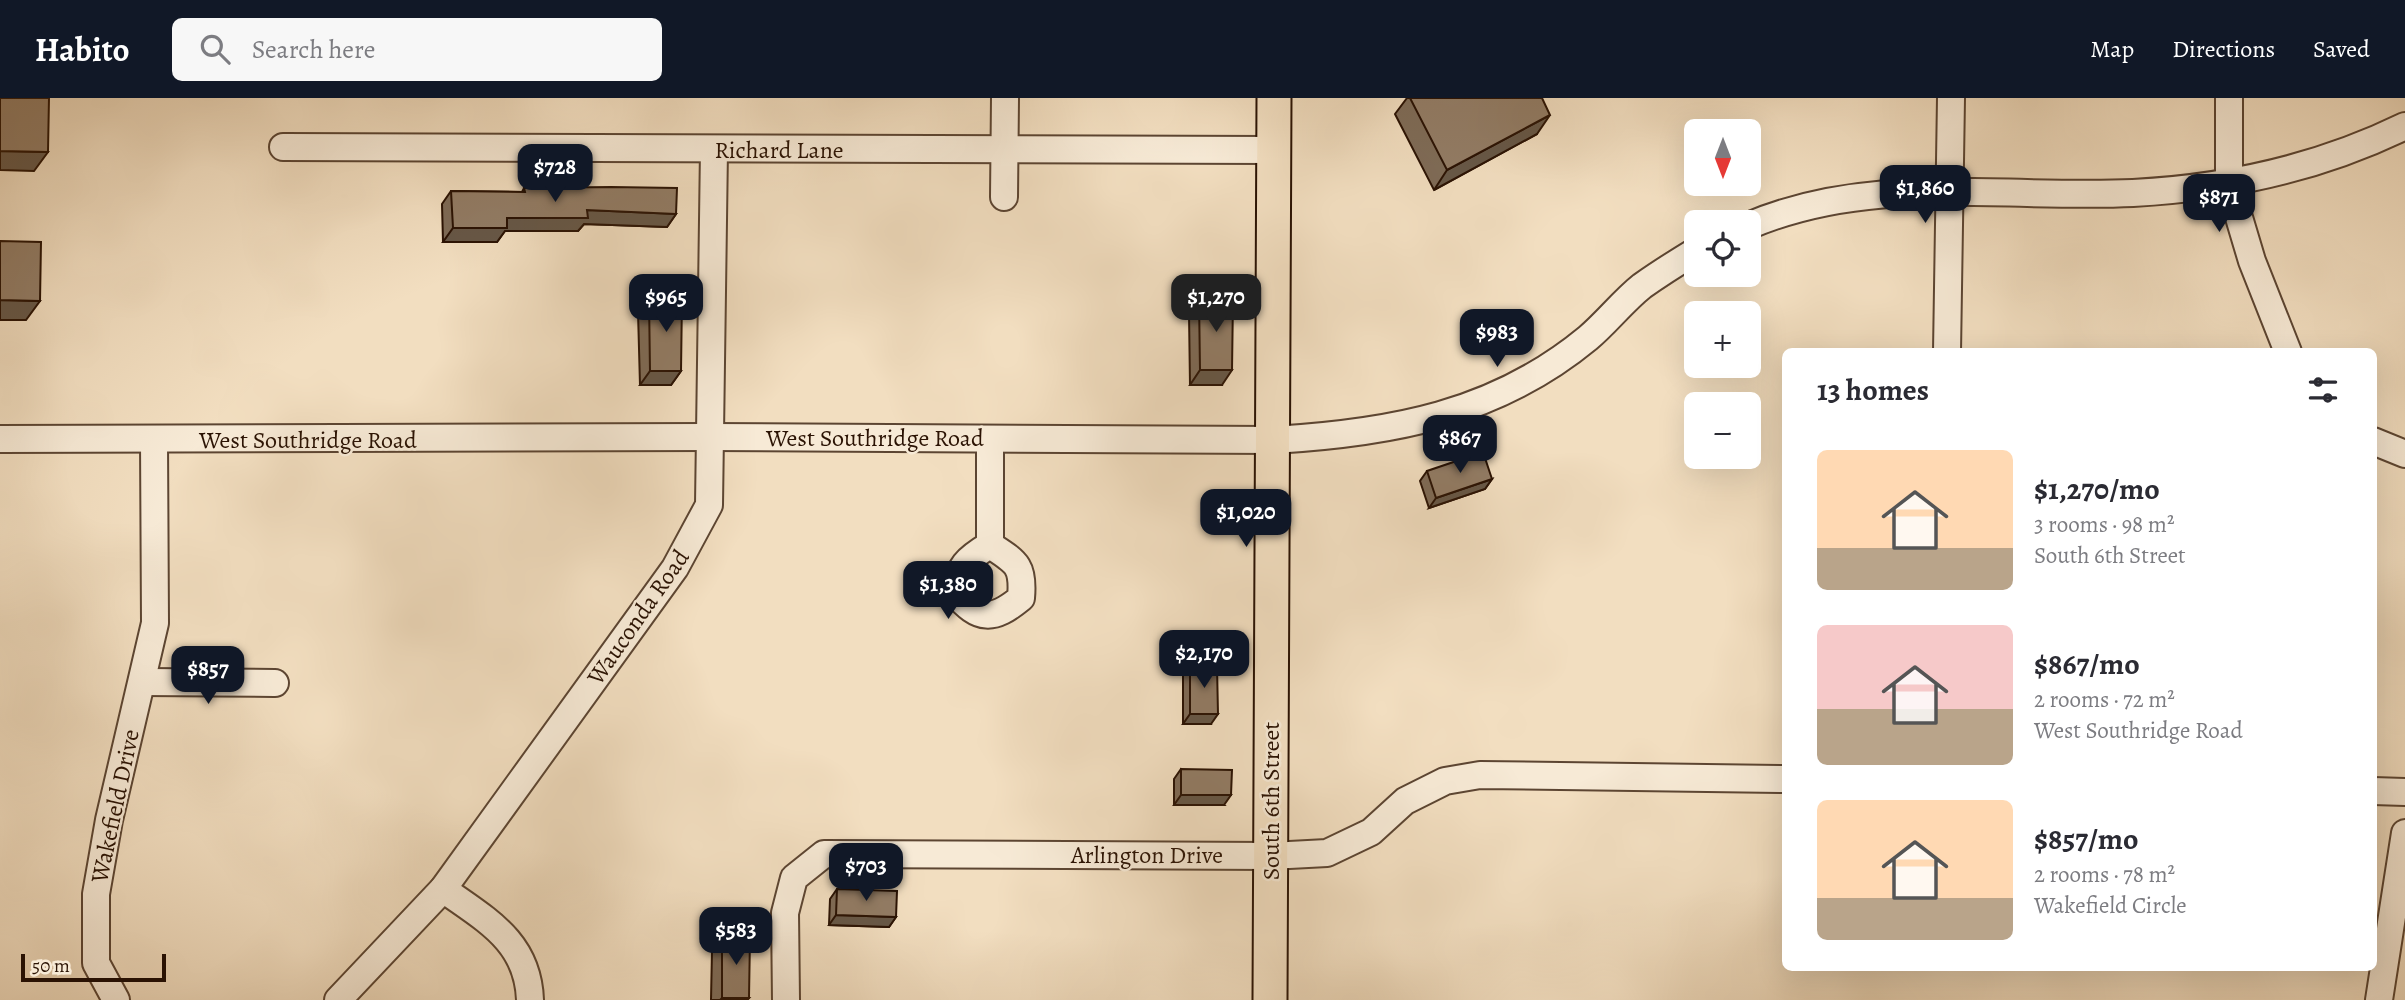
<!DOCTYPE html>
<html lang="en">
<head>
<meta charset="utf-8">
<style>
	:root { --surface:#fff; --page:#f7f7f7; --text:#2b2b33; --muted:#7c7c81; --accent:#111827 }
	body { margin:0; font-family:Alegreya,serif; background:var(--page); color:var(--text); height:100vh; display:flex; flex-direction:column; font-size:26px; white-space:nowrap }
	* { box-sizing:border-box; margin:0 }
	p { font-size:23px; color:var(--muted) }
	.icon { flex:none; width:38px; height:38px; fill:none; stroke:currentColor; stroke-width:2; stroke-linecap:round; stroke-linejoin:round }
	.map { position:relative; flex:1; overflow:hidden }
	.details { position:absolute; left:1782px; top:250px; width:595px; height:623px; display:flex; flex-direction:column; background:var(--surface); border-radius:10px; box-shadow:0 7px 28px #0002 }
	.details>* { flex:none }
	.needle { width:46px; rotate:180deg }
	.fabs { position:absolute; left:1684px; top:21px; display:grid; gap:14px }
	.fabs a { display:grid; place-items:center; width:77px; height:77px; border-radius:10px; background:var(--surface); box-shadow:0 7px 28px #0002; font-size:35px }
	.scale { position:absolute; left:21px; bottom:18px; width:145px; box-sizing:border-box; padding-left:7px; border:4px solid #2a1203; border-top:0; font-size:19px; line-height:24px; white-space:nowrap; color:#2a1203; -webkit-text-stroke:5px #f7ead6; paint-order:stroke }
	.price { position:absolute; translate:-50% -60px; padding:0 16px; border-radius:14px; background:var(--accent); color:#fff; font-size:23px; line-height:46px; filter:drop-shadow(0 2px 4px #0008) }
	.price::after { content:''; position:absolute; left:50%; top:42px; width:21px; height:16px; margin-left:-10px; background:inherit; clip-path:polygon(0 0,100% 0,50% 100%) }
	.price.selected { background:#222; color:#fff }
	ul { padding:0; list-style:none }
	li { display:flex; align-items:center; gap:21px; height:175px; padding:0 35px }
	li span { display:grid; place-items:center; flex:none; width:196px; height:140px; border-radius:10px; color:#555 }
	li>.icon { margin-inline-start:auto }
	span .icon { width:84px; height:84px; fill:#fffc; stroke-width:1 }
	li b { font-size:30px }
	h2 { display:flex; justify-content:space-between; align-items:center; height:84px; padding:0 35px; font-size:30px }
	header { display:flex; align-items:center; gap:42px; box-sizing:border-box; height:98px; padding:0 35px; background:var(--accent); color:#fff }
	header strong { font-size:33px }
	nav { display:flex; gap:38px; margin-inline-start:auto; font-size:24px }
	.search { width:490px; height:63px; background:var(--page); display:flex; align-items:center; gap:18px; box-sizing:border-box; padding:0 24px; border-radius:10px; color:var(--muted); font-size:26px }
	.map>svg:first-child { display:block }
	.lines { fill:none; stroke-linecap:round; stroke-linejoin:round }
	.minor-casing { stroke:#5c4532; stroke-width:30 }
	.major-casing { stroke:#2a1203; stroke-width:37 }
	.minor { stroke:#f7ead6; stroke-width:26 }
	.major { stroke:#f2dec0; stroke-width:33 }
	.wall { fill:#7e6b57; stroke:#2a1203; stroke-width:2 }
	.shaded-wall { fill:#665747; stroke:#2a1203; stroke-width:2 }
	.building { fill:#927c65; stroke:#2a1203; stroke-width:2 }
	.labels { text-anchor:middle; stroke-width:5; stroke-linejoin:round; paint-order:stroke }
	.street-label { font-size:24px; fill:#2a1203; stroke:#f7ead6 }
</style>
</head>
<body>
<header>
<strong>Habito</strong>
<div class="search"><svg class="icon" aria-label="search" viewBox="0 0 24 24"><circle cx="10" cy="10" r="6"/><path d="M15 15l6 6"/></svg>Search here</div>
<nav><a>Map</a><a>Directions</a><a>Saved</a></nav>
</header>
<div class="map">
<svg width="2405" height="902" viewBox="0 0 2405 902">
	<rect width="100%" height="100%" fill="#f2dec0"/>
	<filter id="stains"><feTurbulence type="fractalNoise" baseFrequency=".00286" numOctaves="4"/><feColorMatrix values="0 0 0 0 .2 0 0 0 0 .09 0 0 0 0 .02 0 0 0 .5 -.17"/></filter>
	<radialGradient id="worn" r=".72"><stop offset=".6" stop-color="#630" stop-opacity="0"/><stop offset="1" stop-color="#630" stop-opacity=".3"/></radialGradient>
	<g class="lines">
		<g class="minor-casing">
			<g id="minor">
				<path d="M2229 0V86L2252 163 2288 254"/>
				<path d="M283 49 1274 52"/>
				<path d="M1004 99 1005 0"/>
				<path d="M1748 128C1871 75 2003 101 2133 95 2228 90 2319 70 2405 28"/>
				<path d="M1947 254 1951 0"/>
				<path d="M0 341 710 339 1274 342C1390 335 1495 317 1588 240 1607 224 1623 203 1642 188 1659 176 1678 164 1696 153"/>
				<path d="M2373 343 2405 356"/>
				<path d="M990 447C1016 464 1024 467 1021 500 993 523 979 523 955 495 957 469 968 460 990 447V341"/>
				<path d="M142 584 275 585"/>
				<path d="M2373 693 2405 694"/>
				<path d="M443 791C486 822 528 843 530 902"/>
				<path d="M116 902 96 865V796L109 722 155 525 154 343"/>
				<path d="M338 902 443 791 675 470 709 407 714 51"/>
				<path d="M786 902 785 815 794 780 824 756 1270 758 1327 755 1371 734 1405 703 1445 683 1480 677 1785 681"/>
				<path d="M2379 902 2405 735"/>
			</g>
		</g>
		<g class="major-casing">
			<path id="major" d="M1270 902 1274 0"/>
		</g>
		<use href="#minor" class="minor"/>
		<use href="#major" class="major"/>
	</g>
	<g class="wall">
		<path d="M1407 0H1542L1537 36 1434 92 1395 16Z"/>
		<path d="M524 90 676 116 667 129 584 126 578 133H505L497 144H443L442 106 451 93 522 94Z"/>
		<path d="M649 200 681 273 671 287H640L638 214Z"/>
		<path d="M1199 200 1222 287H1190L1189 215Z"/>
		<path d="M1427 373 1492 381 1485 391 1429 410 1420 383Z"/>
		<path d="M1190 567 1211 626H1183V577Z"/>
		<path d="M1181 671 1224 707H1174V681Z"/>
		<path d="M837 791 896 819 889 829 829 827 830 801Z"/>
		<path d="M722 838 749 900 747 902H711L712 853Z"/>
	</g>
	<g class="shaded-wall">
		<path d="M1550 17 1537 36 1434 92 1447 72Z"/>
		<path d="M0 53 48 54 34 73 0 72Z"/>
		<path d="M587 112 676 116 667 129 584 126 578 133H505L497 144H443L453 130 507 120Z"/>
		<path d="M0 202 40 203 26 222H0Z"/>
		<path d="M1200 272H1232L1222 287H1190Z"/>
		<path d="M650 273H681L671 287H640Z"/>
		<path d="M1492 381 1485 391 1429 410 1436 400Z"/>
		<path d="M1190 616H1218L1211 626H1183Z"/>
		<path d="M1181 697H1231L1224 707H1174Z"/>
		<path d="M836 817 896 819 889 829 829 827Z"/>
		<path d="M722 900H749L747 902H720Z"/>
	</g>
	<g class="building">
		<path d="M0 0H49L48 54 0 53Z"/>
		<path d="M1410 0H1542L1550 17 1447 72Z"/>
		<path d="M611 89 677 90 676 116 587 112 588 120H507V130H453L451 93 525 94 524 90Z"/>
		<path d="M0 143 41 144 40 203 0 202Z"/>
		<path d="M649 200H682L681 273H650Z"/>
		<path d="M1199 200 1233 201 1232 272H1200Z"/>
		<path d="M1483 354 1492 381 1436 400 1427 373Z"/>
		<path d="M1190 567 1217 568 1218 616H1190Z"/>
		<path d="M1181 671 1232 672 1231 697H1181Z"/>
		<path d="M837 791 897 793 896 819 836 817Z"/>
		<path d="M722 838 750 839 749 900H722Z"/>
	</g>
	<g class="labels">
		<g class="street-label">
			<text x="779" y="60">Richard Lane</text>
			<text x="875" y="348">West Southridge Road</text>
			<text x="308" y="350">West Southridge Road</text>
			<text transform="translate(638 519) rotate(-55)" y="8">Wauconda Road</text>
			<text transform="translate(1271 703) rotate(-90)" y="8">South 6th Street</text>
			<text transform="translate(115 708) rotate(-78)" y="8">Wakefield Drive</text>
			<text x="1147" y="765">Arlington Drive</text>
		</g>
	</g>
	<rect width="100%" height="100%" filter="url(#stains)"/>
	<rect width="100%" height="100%" fill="url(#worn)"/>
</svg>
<div class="fabs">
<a><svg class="needle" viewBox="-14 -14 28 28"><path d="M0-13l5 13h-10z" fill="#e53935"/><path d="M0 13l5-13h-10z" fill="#7c7c81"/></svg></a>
<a><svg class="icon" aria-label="locate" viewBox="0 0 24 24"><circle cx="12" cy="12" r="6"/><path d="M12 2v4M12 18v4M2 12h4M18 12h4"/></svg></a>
<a>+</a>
<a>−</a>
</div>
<div class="scale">50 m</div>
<b class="price" style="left:555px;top:106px">$728</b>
<b class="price" style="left:1925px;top:127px">$1,860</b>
<b class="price" style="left:2219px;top:136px">$871</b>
<b class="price" style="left:666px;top:236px">$965</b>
<b class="price selected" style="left:1216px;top:236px">$1,270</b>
<b class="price" style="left:1497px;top:271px">$983</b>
<b class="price" style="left:1460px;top:377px">$867</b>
<b class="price" style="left:1246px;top:451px">$1,020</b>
<b class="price" style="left:948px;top:523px">$1,380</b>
<b class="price" style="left:1204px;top:592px">$2,170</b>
<b class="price" style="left:208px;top:608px">$857</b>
<b class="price" style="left:866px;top:805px">$703</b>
<b class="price" style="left:736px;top:869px">$583</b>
<section class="details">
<h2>13 homes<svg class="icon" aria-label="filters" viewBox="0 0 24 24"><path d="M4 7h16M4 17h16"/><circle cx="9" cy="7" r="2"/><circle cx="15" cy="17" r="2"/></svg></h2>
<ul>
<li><span style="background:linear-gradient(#ffd9b3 70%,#b9a48a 0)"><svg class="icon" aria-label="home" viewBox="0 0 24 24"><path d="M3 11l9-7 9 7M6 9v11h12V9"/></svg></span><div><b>$1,270/mo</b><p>3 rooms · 98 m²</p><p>South 6th Street</p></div></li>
<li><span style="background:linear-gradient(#f6c9c9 60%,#b9a48a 0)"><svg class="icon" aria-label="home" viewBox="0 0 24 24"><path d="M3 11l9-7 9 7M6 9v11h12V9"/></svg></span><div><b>$867/mo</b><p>2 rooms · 72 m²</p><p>West Southridge Road</p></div></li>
<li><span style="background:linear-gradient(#ffd9b3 70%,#b9a48a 0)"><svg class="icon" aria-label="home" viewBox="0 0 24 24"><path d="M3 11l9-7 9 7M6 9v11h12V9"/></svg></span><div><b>$857/mo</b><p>2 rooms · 78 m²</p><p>Wakefield Circle</p></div></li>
</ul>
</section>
</div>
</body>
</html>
